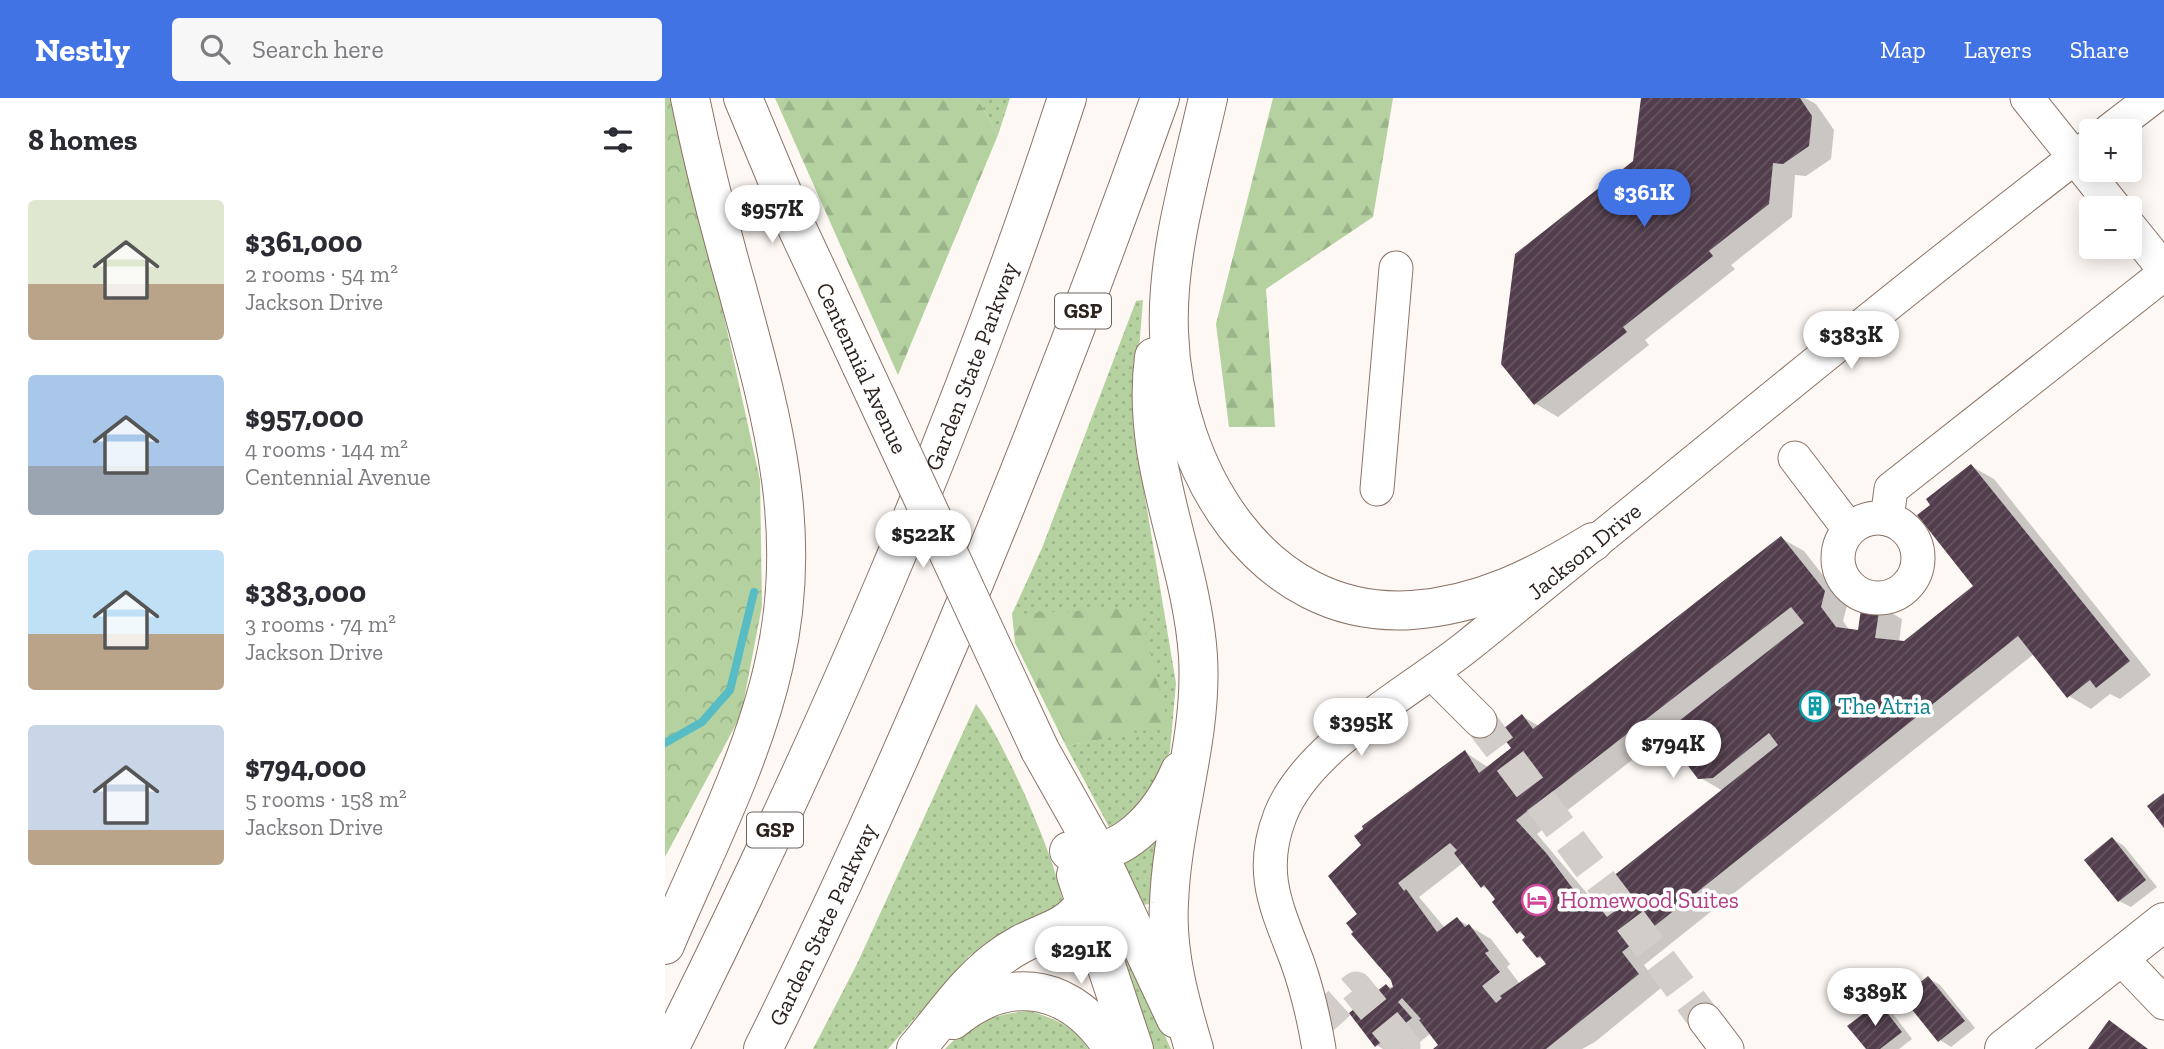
<!DOCTYPE html>
<html lang="en">
<head>
<meta charset="utf-8">
<style>
	:root { --surface:#fff; --page:#f7f7f7; --text:#2b2b33; --muted:#7c7c81; --accent:#4273e4 }
	body { margin:0; font-family:"Zilla Slab",serif; background:var(--page); color:var(--text); height:100vh; display:flex; flex-direction:column; font-size:26px; white-space:nowrap }
	* { box-sizing:border-box; margin:0 }
	p { font-size:23px; color:var(--muted) }
	.icon { flex:none; width:38px; height:38px; fill:none; stroke:currentColor; stroke-width:2; stroke-linecap:round; stroke-linejoin:round }
	.map { position:relative; flex:1; overflow:hidden }
	.side { display:flex; flex-direction:column; background:var(--surface); width:665px }
	.side>* { flex:none }
	.fabs { position:absolute; left:1414px; top:21px; display:grid; gap:14px }
	.fabs a { display:grid; place-items:center; width:63px; height:63px; border-radius:7px; background:var(--surface); box-shadow:0 4px 18px #0003; font-size:35px }
	.price { position:absolute; translate:-50% -60px; padding:0 16px; border-radius:24px; background:#fff; color:#222; font-size:23px; line-height:46px; filter:drop-shadow(0 2px 4px #0008) }
	.price::after { content:''; position:absolute; left:50%; top:42px; width:21px; height:16px; margin-left:-10px; background:inherit; clip-path:polygon(0 0,100% 0,50% 100%) }
	.price.active { background:var(--accent); color:#fff }
	ul { padding:0; list-style:none }
	li { display:flex; align-items:center; gap:21px; height:175px; padding:0 28px }
	li span { display:grid; place-items:center; flex:none; width:196px; height:140px; border-radius:7px; color:#555 }
	li>.icon { margin-inline-start:auto }
	span .icon { width:84px; height:84px; fill:#fffc; stroke-width:1 }
	li b { font-size:30px }
	h2 { display:flex; justify-content:space-between; align-items:center; height:84px; padding:0 28px; font-size:30px }
	header { display:flex; align-items:center; gap:42px; box-sizing:border-box; height:98px; padding:0 35px; background:var(--accent); color:#fff }
	header strong { font-size:33px }
	nav { display:flex; gap:38px; margin-inline-start:auto; font-size:24px }
	.search { width:490px; height:63px; background:var(--page); display:flex; align-items:center; gap:18px; box-sizing:border-box; padding:0 24px; border-radius:7px; color:var(--muted); font-size:26px }
	main { display:flex; flex:1; min-height:0 }
	.map>svg:first-child { display:block }
	.grass { fill:url(#grass-dots) }
	.forest { fill:url(#forest-firs) }
	.park { fill:url(#park-crowns) }
	.shadow { fill:#0003; fill-rule:evenodd }
	.lines { fill:none; stroke-linecap:round; stroke-linejoin:round }
	.stream { stroke:#58bcc5; stroke-width:8 }
	.building { fill:url(#building-hatch); fill-rule:evenodd }
	.minor-tunnel { stroke:#d3cdc9; stroke-width:33; stroke-dasharray:33 17; stroke-linecap:butt }
	.minor-casing { stroke:#8c7365; stroke-width:35 }
	.major-casing { stroke:#8c7365; stroke-width:40 }
	.highway-casing { stroke:#8c7365; stroke-width:40 }
	.minor { stroke:#fff; stroke-width:33 }
	.major { stroke:#fff; stroke-width:38 }
	.highway { stroke:#fff; stroke-width:38 }
	.major-bridge-casing { stroke:#8c7365; stroke-width:40; stroke-linecap:butt }
	.major-bridge { stroke:#fff; stroke-width:38 }
	.labels { text-anchor:middle; stroke-width:7; stroke-linejoin:round; paint-order:stroke }
	.shield { fill:#fff; stroke:#6c6461; stroke-width:2 }
	.shield-label { font-size:21px; font-weight:bold; fill:#2d221d }
	.street-label { font-size:23px; fill:#2d221d; stroke:#fff }
	.culture-label { font-size:23px; fill:#0d838f; stroke:#fff; text-anchor:start }
	.hotel-label { font-size:23px; fill:#b23c85; stroke:#fff; text-anchor:start }
</style>
</head>
<body>
<header>
<strong>Nestly</strong>
<div class="search"><svg class="icon" aria-label="search" viewBox="0 0 24 24"><circle cx="10" cy="10" r="6"/><path d="M15 15l6 6"/></svg>Search here</div>
<nav><a>Map</a><a>Layers</a><a>Share</a></nav>
</header>
<main>
<section class="side">
<h2>8 homes<svg class="icon" aria-label="filters" viewBox="0 0 24 24"><path d="M4 7h16M4 17h16"/><circle cx="9" cy="7" r="2"/><circle cx="15" cy="17" r="2"/></svg></h2>
<ul>
<li><span style="background:linear-gradient(#dfe7d0 60%,#b9a48a 0)"><svg class="icon" aria-label="home" viewBox="0 0 24 24"><path d="M3 11l9-7 9 7M6 9v11h12V9"/></svg></span><div><b>$361,000</b><p>2 rooms · 54 m²</p><p>Jackson Drive</p></div></li>
<li><span style="background:linear-gradient(#a9c7e8 65%,#9aa5b1 0)"><svg class="icon" aria-label="home" viewBox="0 0 24 24"><path d="M3 11l9-7 9 7M6 9v11h12V9"/></svg></span><div><b>$957,000</b><p>4 rooms · 144 m²</p><p>Centennial Avenue</p></div></li>
<li><span style="background:linear-gradient(#bfe0f5 60%,#b9a48a 0)"><svg class="icon" aria-label="home" viewBox="0 0 24 24"><path d="M3 11l9-7 9 7M6 9v11h12V9"/></svg></span><div><b>$383,000</b><p>3 rooms · 74 m²</p><p>Jackson Drive</p></div></li>
<li><span style="background:linear-gradient(#c9d6e8 75%,#b9a48a 0)"><svg class="icon" aria-label="home" viewBox="0 0 24 24"><path d="M3 11l9-7 9 7M6 9v11h12V9"/></svg></span><div><b>$794,000</b><p>5 rooms · 158 m²</p><p>Jackson Drive</p></div></li>
</ul>
</section>
<div class="map">
<svg width="1499" height="951" viewBox="0 0 1499 951">
	<defs>
		<pattern id="grass-dots" width="8" height="8" patternUnits="userSpaceOnUse" patternTransform="scale(1.75)"><rect width="8" height="8" fill="#b4d19f"/><path d="M2 2h.1M6 6h.1" fill="none" stroke="#9bb388" stroke-width="1.8" stroke-linecap="round"/></pattern>
		<pattern id="forest-firs" width="22" height="20" patternUnits="userSpaceOnUse" patternTransform="scale(1.75)"><rect width="22" height="20" fill="#b4d19f"/><path d="M5 1l3.5 6h-7zM16 11l3.5 6h-7z" fill="#9bb388"/></pattern>
		<pattern id="park-crowns" width="20" height="18" patternUnits="userSpaceOnUse" patternTransform="scale(1.75)"><rect width="20" height="18" fill="#b4d19f"/><path d="M2 6a3 3 0 1 1 6 0M12 15a3 3 0 1 1 6 0" fill="none" stroke="#9bb388"/></pattern>
		<pattern id="building-hatch" width="6" height="6" patternUnits="userSpaceOnUse" patternTransform="scale(1.75)"><rect width="6" height="6" fill="#513d4c"/><path d="M-1 1l2-2M0 6l6-6M5 7l2-2" fill="none" stroke="#675762"/></pattern>
	</defs>
	<rect width="100%" height="100%" fill="#fdf8f4"/>
	<g class="grass">
		<path d="M312 0H345L333 37Z"/>
		<path d="M478 202 468 327 511 585 505 653 497 671 477 709 444 729 401 648 504 627 347 516 377 450 471 203Z"/>
		<path d="M311 606C338 640 394 767 399 810L333 839 304 858 223 951H148L192 866Z"/>
		<path d="M492 737 497 739 484 806 478 807 456 761Z"/>
		<path d="M454 838 506 951H483L447 842Z"/>
		<path d="M364 913C388 920 410 928 423 951H280C304 925 329 916 364 913Z"/>
	</g>
	<g class="forest">
		<path d="M110 0H312L333 37 233 277Z"/>
		<path d="M608 0H728L708 119 601 191 610 329H564L551 226Z"/>
		<path d="M474 510 504 628 401 648 350 545 347 516Z"/>
	</g>
	<path class="park" d="M0 0H11L95 382 97 508 76 617 0 759Z"/>
	<g class="shadow">
		<path d="M977 0H1140L1151 6 1169 32 1166 61 1141 78 1130 77 1127 119 1066 167 1070 171 980 242 984 247 893 319 871 306 838 265 970 64Z"/>
		<path d="M1306 368 1329 381 1486 577 1455 601 1445 596 1426 611 1404 598 1369 556 979 867 996 890 930 944 917 951H772L776 947 766 935 746 951H718L712 947 721 888 730 890 720 872 713 868 688 836 695 816 800 654 824 670 849 650 857 618 874 628 1116 440 1139 453 1182 508 1178 523 1185 533 1195 534 1214 508 1237 521 1234 544 1239 545 1311 488ZM1007 631 1034 679 1058 693 925 799 872 736ZM798 765 817 788 825 793 853 834 862 839 873 859 884 865 855 886 842 869 845 866 826 841 792 821 780 830 754 799Z"/>
		<path d="M1448 741 1459 748 1492 789 1466 809 1454 803Z"/>
		<path d="M1263 880 1275 887 1310 930 1286 949 1275 942Z"/>
		<path d="M1214 906 1226 913 1247 941 1234 951H1203Z"/>
	</g>
	<g class="lines">
		<path class="stream" d="M0 645 37 624 65 592 89 494"/>
	</g>
	<g class="building">
		<path d="M976 0H1135L1147 18 1144 48 1118 66 1108 65 1104 106 1044 153 1048 158 958 229 962 234 869 307 836 266 850 156 968 63Z"/>
		<path d="M1306 366 1465 563 1431 590 1425 582 1402 600 1353 538 957 854 974 876 881 951H768L773 947 754 922 756 921 737 900 733 904 747 920 710 949 684 915 721 886 725 891 728 889 726 882 686 836 688 834 681 825 692 816 663 778 696 747 689 738 698 731 697 728 800 652 814 675 846 650 834 634 857 616 868 631 1116 438 1160 493 1156 509 1171 529 1193 532 1197 504 1215 507 1210 540 1239 543 1308 488 1252 417 1265 407 1261 401ZM1126 509 1139 525 1005 630 1002 640 1033 681 1048 680 1104 635 1113 647 917 803 882 756 851 722ZM785 745 792 752 789 755 816 790 819 787 830 801 827 804 852 836 855 833 860 839 857 842 872 860 875 858 881 866 835 898 837 900 831 905 817 888 835 874 820 855 824 853 804 826 800 829 792 819 772 834 741 791 739 793 733 785Z"/>
		<path d="M1499 695V730L1482 708Z"/>
		<path d="M1447 739 1481 782 1453 804 1419 762Z"/>
		<path d="M1263 878 1300 923 1273 944 1237 899Z"/>
		<path d="M1214 904 1237 934 1215 951H1201L1182 928Z"/>
		<path d="M1444 922 1483 951H1423Z"/>
	</g>
	<g class="lines">
		<g class="minor-tunnel">
			<path d="M815 623 1040 922"/>
			<path d="M650 927 691 890 739 948 736 951"/>
		</g>
		<g class="minor-casing">
			<g id="minor">
				<path d="M1362 0 1450 110"/>
				<path d="M1444 33 1487 0"/>
				<path d="M1465 129 1499 171"/>
				<path d="M1130 360 1184 431"/>
				<path d="M712 391 731 170"/>
				<circle cx="1213" cy="460" r="40"/>
				<path d="M1222 421 1226 391 1499 176"/>
				<path d="M767 575 815 623"/>
				<path d="M1455 859 1499 905"/>
				<path d="M1040 922 1062 951"/>
				<path id="s1" d="M654 951C649 921 642 891 632 863 612 810 593 775 615 718 642 647 746 594 805 546 1012 379 1216 208 1426 47"/>
			</g>
		</g>
		<g class="major-casing">
			<g id="major">
				<path d="M78 0 133 132 196 267"/>
				<path d="M375 652 433 755 511 921"/>
				<path d="M411 777 469 951"/>
				<path d="M1339 951 1499 824"/>
			</g>
		</g>
		<g class="highway-casing">
			<g id="highway">
				<path d="M543 0C526 76 501 156 504 234 508 368 595 522 747 512 815 507 871 479 928 444"/>
				<path d="M489 259C475 366 526 456 533 558 538 641 507 722 504 805 501 854 515 904 529 951"/>
				<path d="M404 753C456 765 496 717 515 673"/>
				<path d="M0 847C38 757 88 661 109 566 140 433 107 318 72 190 54 127 38 64 25 0"/>
				<path d="M288 922C347 873 409 889 448 951"/>
				<path id="s2" d="M4 951C157 644 296 327 402 0"/>
				<path id="s3" d="M98 951C251 643 380 324 495 0"/>
				<path d="M251 951C276 922 300 886 330 863 386 819 421 845 433 755"/>
			</g>
		</g>
		<use href="#minor" class="minor"/>
		<use href="#major" class="major"/>
		<use href="#highway" class="highway"/>
		<g class="major-bridge-casing">
			<path id="major-bridge" d="M196 267 375 652"/>
		</g>
		<use href="#major-bridge" class="major-bridge"/>
	</g>
	<defs>
		<g id="building-ring" transform="scale(1.575)"><circle r="9.5" fill="#fff" stroke="#0f9aa8" stroke-width="1.5"/><path d="M-4-6H4V6H1V3H-1V6H-4ZM-2.5-4.3h1.7v1.8h-1.7ZM.8-4.3h1.7v1.8H.8ZM-2.5-1h1.7V.8h-1.7ZM.8-1h1.7V.8H.8Z" fill="#0f9aa8"/></g>
		<g id="hotel-ring" transform="scale(1.575)"><circle r="9.5" fill="#fff" stroke="#d1479c" stroke-width="1.5"/><path d="M-6-4.5h1.5V1H6V5H4.5V3h-9V5H-6ZM-4 0a1.8 1.8 0 1 1 3.6 0ZM.5 0V-2.5h3Q6-2.5 6 0Z" fill="#d1479c"/></g>
	</defs>
	<g fill-rule="evenodd">
		<use href="#building-ring" x="1150" y="608"/>
		<use href="#hotel-ring" x="872" y="802"/>
	</g>
	<g class="labels">
		<g class="shield">
			<rect x="390" y="195.5" width="56" height="35" rx="5"/>
			<rect x="82" y="714.5" width="56" height="35" rx="5"/>
		</g>
		<g class="shield-label">
			<text x="418" y="220">GSP</text>
			<text x="110" y="739">GSP</text>
		</g>
		<g class="street-label">
			<text dy="8" stroke="none"><textPath href="#s2" startOffset="747">Garden State Parkway</textPath></text>
			<text transform="translate(197 270) rotate(65)" y="8">Centennial Avenue</text>
			<text dy="8" stroke="none"><textPath href="#s1" startOffset="648">Jackson Drive</textPath></text>
			<text dy="8" stroke="none"><textPath href="#s3" startOffset="138">Garden State Parkway</textPath></text>
		</g>
		<g class="culture-label">
			<text x="1173" y="616">The Atria</text>
		</g>
		<g class="hotel-label">
			<text x="895" y="810">Homewood Suites</text>
		</g>
	</g>
</svg>
<div class="fabs">
<a>+</a>
<a>−</a>
</div>
<b class="price active" style="left:979px;top:131px">$361K</b>
<b class="price" style="left:107px;top:147px">$957K</b>
<b class="price" style="left:1186px;top:273px">$383K</b>
<b class="price" style="left:258px;top:472px">$522K</b>
<b class="price" style="left:696px;top:660px">$395K</b>
<b class="price" style="left:1008px;top:682px">$794K</b>
<b class="price" style="left:416px;top:888px">$291K</b>
<b class="price" style="left:1210px;top:930px">$389K</b>
</div>
</main>
</body>
</html>
